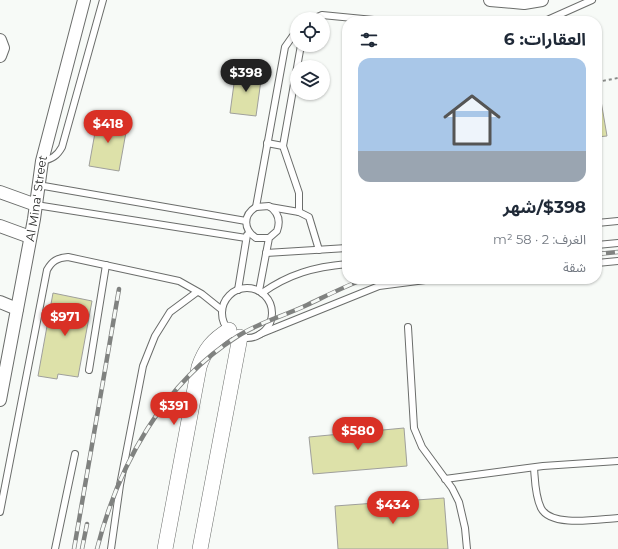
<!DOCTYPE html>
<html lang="ar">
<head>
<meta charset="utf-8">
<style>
	:root { --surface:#fff; --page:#f6f6f7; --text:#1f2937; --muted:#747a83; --accent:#d93025 }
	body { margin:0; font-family:Montserrat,"Noto Sans Arabic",sans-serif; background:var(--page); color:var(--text); direction:rtl; height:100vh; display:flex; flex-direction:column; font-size:15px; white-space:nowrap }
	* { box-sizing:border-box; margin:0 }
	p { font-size:13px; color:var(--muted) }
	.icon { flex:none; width:22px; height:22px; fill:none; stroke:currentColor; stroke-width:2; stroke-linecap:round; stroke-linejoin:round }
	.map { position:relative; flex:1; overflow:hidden; direction:ltr }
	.details { position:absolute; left:342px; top:16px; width:260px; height:268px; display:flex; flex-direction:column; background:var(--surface); border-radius:16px; box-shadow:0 1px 3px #0004; direction:rtl }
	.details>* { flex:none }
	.buttons { position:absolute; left:290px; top:12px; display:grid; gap:8px }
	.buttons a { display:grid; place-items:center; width:40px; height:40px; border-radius:50%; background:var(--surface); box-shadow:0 1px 3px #0004; font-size:20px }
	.price { position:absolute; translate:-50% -34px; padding:0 9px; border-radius:14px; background:var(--accent); color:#fff; font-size:13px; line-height:26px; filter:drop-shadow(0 1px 2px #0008) }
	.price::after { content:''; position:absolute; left:50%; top:24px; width:12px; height:9px; margin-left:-6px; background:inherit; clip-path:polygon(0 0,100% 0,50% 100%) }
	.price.active { background:#222; color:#fff }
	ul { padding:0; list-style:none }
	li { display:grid; align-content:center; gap:8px; height:212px; padding:0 16px }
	li span { display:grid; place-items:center; height:124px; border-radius:12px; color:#555 }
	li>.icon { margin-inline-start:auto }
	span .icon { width:72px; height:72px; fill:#fffc; stroke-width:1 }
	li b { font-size:17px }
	h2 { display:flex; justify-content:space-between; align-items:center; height:48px; padding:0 16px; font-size:17px }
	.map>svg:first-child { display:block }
	.building { fill:#dde1a9; stroke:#9f9f9c }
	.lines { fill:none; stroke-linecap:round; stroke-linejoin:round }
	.service-casing { stroke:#6b6d6b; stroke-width:8 }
	.minor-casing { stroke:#6b6d6b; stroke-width:14 }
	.tertiary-casing { stroke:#6b6d6b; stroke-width:16 }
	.path { stroke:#898b89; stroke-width:2; stroke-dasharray:3 3; stroke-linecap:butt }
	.service { stroke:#fff; stroke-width:6 }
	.minor { stroke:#fff; stroke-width:12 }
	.tertiary { stroke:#fff; stroke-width:15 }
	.rail-casing { stroke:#808280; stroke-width:4.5 }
	.rail { stroke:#f7faf7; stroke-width:3; stroke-dasharray:9; stroke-linecap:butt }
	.labels { text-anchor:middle; stroke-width:3; stroke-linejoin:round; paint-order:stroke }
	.street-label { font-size:12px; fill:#2d2e2d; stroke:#f7faf7 }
</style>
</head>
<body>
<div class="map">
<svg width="618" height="549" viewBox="0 0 618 549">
	<rect width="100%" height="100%" fill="#f7faf7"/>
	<g class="building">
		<path d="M236 69 262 73 256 116 230 113Z"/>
		<path d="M597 95H600L607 136 597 137Z"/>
		<path d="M98 116 128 121 119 171 89 166Z"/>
		<path d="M53 293 92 301 78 377 58 374 57 379 38 376Z"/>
		<path d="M404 428 407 466 313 474 309 437Z"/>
		<path d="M444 498 448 549H338L335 506Z"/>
	</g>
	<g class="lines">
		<g class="service-casing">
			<g id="service">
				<path d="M313 19 322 15 384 21"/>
				<path d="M545 21 592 0"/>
				<path d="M267 143 283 146"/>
				<path d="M42 161C52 159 57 156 62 147L103 0"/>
				<path d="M38 185 246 221"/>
				<path d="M36 205 246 238"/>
				<path d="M256 207 285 47 297 30"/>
				<path d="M270 207 299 212 309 217 319 250"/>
				<path d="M299 212V193L283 146 301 45"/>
				<path d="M597 223 618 221"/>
				<path d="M597 245 618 243"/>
				<path d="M266 253 347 248"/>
				<path d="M597 263 618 261"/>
				<circle cx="247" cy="313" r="25"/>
				<path d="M238 290 247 235"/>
				<path d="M259 291 269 238 277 231C281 220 278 212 269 206L256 207C243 215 243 229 256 238H269"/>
				<path d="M262 293C289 274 314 267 347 264"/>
				<path d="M408 327 414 428 422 447 452 488 459 502 465 528 467 549"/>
				<path d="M260 334 379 286 433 279"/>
				<path d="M89 370 106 265"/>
				<path d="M534 468C535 480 535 496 541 508 551 528 599 519 618 518"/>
				<path d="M445 479 543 466 618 461"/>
				<path d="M0 512 47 270C52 261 57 258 68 257L179 281 202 294 222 310"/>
				<path d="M55 549 75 454"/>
				<path d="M111 549 120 485 143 366 155 336 170 312 197 292"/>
			</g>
		</g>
		<g class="minor-casing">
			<g id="minor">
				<path d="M490 0 524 3 542 0"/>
				<path d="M0 40 3 48 0 56"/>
				<path d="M0 192 36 205"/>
				<path d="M0 226 30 237"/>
				<path d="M0 302 17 309"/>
				<path id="s1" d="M0 400 34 219 42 161 84 0"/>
			</g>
		</g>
		<g class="tertiary-casing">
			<g id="tertiary">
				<path d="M165 549 199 367C205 349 213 340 229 330"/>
				<path d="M200 549 240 337"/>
			</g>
		</g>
		<path class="path" d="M597 82 618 78"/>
		<use href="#service" class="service"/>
		<use href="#minor" class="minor"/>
		<use href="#tertiary" class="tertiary"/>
		<g class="rail-casing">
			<g id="rail">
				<path d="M597 254 618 252"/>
				<path d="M74 549 119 289"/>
				<path d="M82 549 87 524"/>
				<path d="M97 549C118 466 163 383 238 336 260 322 284 316 307 305 326 296 345 286 365 279"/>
			</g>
		</g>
		<use href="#rail" class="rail"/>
	</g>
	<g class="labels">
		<g class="street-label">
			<text dy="4" stroke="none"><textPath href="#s1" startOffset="205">Al Mina' Street</textPath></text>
		</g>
	</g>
</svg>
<div class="buttons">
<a><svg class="icon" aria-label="locate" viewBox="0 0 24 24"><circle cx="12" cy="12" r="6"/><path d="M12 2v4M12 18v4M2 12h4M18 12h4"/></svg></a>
<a><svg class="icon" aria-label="layers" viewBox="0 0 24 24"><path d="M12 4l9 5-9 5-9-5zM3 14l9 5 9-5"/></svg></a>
</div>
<b class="price active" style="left:246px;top:93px">$398</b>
<b class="price" style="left:108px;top:144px">$418</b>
<b class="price" style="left:65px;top:337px">$971</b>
<b class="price" style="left:174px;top:426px">$391</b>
<b class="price" style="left:358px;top:451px">$580</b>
<b class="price" style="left:393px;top:525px">$434</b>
<section class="details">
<h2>العقارات: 6<svg class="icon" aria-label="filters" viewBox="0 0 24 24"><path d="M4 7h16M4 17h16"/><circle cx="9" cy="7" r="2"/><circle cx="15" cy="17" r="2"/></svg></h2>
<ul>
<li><span style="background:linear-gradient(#a9c7e8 75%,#9aa5b1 0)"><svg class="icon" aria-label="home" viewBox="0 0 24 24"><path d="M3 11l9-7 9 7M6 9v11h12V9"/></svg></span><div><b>$398/شهر</b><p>الغرف: 2 · 58 m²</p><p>شقة</p></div></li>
</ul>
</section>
</div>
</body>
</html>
